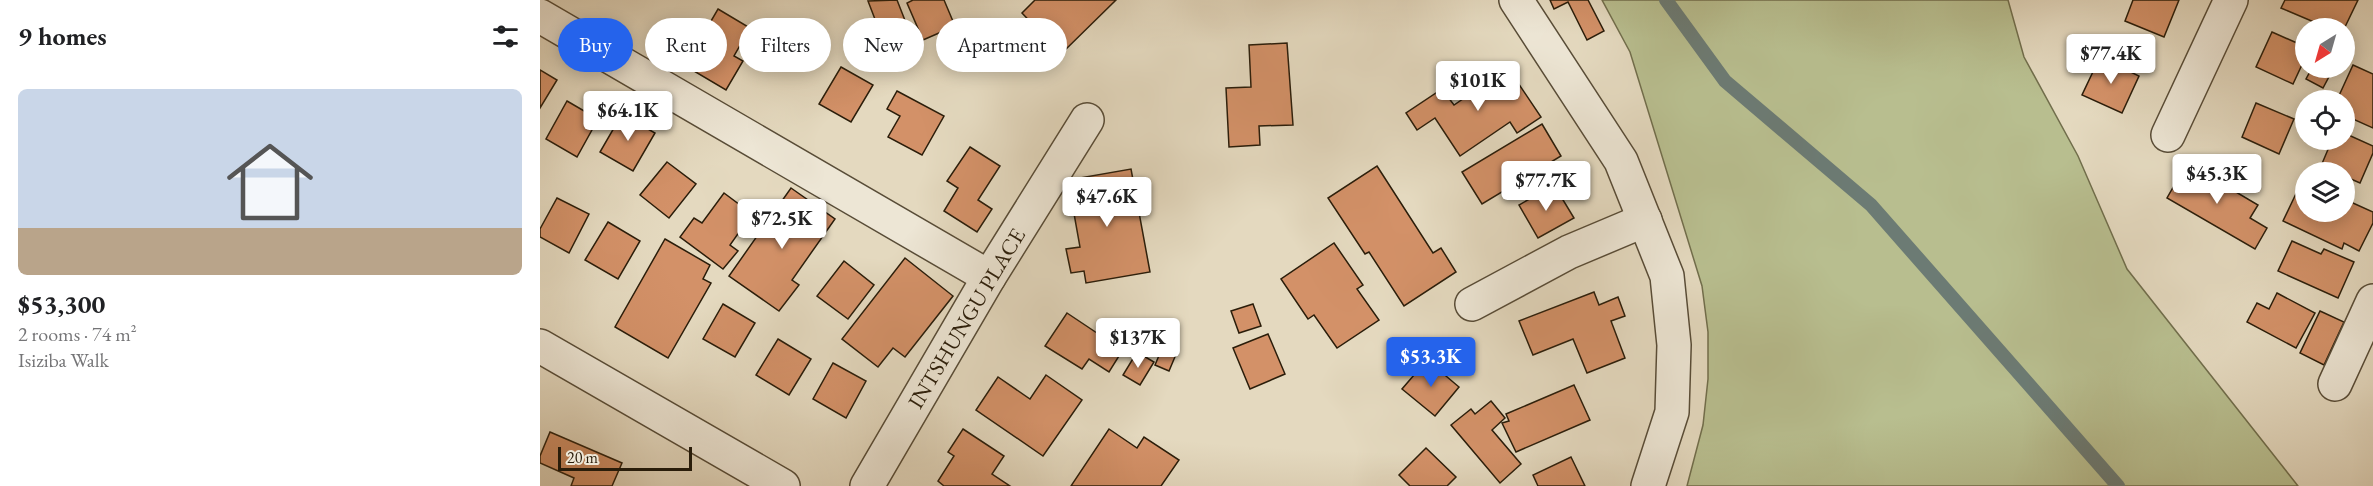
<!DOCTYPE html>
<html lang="en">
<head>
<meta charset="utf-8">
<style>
	:root { --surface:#fff; --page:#f2f2f2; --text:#202124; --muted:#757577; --line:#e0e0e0; --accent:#2563eb }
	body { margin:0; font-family:"EB Garamond",serif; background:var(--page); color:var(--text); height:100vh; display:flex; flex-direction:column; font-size:22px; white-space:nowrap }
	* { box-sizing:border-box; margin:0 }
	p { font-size:20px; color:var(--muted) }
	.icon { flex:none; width:33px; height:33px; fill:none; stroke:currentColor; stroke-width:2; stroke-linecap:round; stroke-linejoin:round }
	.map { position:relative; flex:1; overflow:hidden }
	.drawer { display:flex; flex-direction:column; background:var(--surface); width:540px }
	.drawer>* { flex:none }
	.guide { position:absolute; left:18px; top:18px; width:570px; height:54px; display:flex; gap:12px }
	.needle { width:39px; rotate:217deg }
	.fabs { position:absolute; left:1755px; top:18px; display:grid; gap:12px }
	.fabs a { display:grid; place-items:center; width:60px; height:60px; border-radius:50%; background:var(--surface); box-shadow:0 3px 15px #0003; font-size:30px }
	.scale { position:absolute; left:18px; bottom:15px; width:134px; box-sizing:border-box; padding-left:6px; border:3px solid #2a1d0a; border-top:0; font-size:16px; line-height:21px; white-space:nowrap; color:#2a1d0a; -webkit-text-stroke:4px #ede6d5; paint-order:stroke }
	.price { position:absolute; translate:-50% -51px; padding:0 14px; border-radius:6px; background:#fff; color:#222; font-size:20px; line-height:39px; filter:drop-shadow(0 2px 3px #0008) }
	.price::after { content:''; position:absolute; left:50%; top:36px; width:18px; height:14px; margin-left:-9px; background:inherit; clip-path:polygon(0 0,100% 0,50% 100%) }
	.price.on { background:var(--accent); color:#fff }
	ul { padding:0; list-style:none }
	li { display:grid; align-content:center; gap:12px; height:318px; padding:0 18px }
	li+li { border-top:2px solid var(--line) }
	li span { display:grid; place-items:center; height:186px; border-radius:9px; color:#555 }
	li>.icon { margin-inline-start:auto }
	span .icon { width:108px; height:108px; fill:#fffc; stroke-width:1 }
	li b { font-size:26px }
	h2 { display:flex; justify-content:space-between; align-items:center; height:72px; padding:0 18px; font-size:26px }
	.chip { padding:0 21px; border-radius:27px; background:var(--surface); box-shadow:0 3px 15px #0003; font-size:21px; line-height:54px }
	.chip.on { background:var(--accent); color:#fff }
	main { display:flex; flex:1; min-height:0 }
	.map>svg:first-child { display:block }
	.green { fill:#b8be8f; stroke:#716e4c; stroke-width:1.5 }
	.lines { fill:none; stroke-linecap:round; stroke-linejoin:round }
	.stream { stroke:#6c7b74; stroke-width:14 }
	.building { fill:#d39168; stroke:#2a1d0a; stroke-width:1.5 }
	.street-casing { stroke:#584c37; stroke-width:36 }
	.street { stroke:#ede6d5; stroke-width:33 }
	.labels { text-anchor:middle; stroke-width:4.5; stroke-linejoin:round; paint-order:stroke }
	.street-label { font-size:22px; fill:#2a1d0a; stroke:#ede6d5 }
</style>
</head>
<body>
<main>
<section class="drawer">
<h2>9 homes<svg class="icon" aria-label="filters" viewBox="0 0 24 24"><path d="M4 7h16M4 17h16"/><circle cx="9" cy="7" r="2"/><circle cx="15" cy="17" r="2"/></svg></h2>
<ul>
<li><span style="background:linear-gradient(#c9d6e8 75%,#b9a48a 0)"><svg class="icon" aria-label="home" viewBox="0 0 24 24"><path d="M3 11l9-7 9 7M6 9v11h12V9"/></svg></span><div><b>$53,300</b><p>2 rooms · 74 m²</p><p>Isiziba Walk</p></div></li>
</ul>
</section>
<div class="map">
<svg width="1833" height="486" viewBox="0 0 1833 486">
	<rect width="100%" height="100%" fill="#e4d9bf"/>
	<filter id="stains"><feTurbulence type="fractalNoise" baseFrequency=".00333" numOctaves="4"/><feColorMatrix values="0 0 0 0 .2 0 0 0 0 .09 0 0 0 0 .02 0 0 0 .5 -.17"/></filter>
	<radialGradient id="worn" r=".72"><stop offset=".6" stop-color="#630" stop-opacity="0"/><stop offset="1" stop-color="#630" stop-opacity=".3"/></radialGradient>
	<path class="green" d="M1062 0H1468L1484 57 1538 156 1587 269 1758 486H1147L1163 425 1168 379V332L1162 286 1090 52Z"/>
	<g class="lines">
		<path class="stream" d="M1126 0 1185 81 1331 205 1578 486"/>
	</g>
	<g class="building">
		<path d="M357 0 377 51 351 61 328 1Z"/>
		<path d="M373 0H404L415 26 383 40 367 3Z"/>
		<path d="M495 0H576L521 54 482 13Z"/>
		<path d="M1010 0H1048L1064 31 1047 40 1028 2 1014 9Z"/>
		<path d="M1593 0H1639L1624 37 1585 21Z"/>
		<path d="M1745 0H1818L1804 29 1788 28 1741 8Z"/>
		<path d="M178 9 210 28 194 56 203 61 186 90 137 61 152 36 160 40Z"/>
		<path d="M1732 32 1766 47V56L1753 84 1716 67Z"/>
		<path d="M747 43 753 125 719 126 720 145 689 147 686 88 711 87 709 45Z"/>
		<path d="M1560 57 1599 76 1582 113 1542 95Z"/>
		<path d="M1813 65 1833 74V128L1804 115V100H1797Z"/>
		<path d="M301 67 333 85 311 122 279 104Z"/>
		<path d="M968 68 1001 117 977 133 970 122 920 156 895 118 877 130 866 113 902 89 914 105Z"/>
		<path d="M1772 68H1786L1792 71 1783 88 1766 79Z"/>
		<path d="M0 70 17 80 0 108Z"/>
		<path d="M357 91 404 116 382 155 348 137 360 116 347 109Z"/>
		<path d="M27 101 58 119 37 157 6 139Z"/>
		<path d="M1716 103 1754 119 1739 154 1702 137Z"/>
		<path d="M82 114 115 133 93 171 60 152Z"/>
		<path d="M1002 124 1021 156 942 204 922 172Z"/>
		<path d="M1804 133 1833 146V153L1820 183 1804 176V172H1796L1781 166 1792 140H1804Z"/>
		<path d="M430 147 460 166 438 200 452 209 437 232 404 211 418 188 407 181Z"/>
		<path d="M127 162 156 184 129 218 100 195Z"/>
		<path d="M1647 163 1718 205 1710 218 1727 228 1715 249 1627 198Z"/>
		<path d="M837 166 893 253 901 248 916 272 864 306 829 252 825 254 788 198Z"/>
		<path d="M591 169 610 272 546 283 544 271 531 273 526 249 540 247 528 180Z"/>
		<path d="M1763 179 1766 180V212H1804V199L1833 212V223L1819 251 1804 243 1802 249 1743 221Z"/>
		<path d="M1014 185 1034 218 998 238 979 205Z"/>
		<path d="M251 188 295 219 252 280 259 285 239 311 189 276Z"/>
		<path d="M184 193 212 214 190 245 198 251 183 269 140 237 154 218 162 223Z"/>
		<path d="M17 198 49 214 29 253 0 237V229Z"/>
		<path d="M68 222 100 241 78 279 45 260Z"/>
		<path d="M125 239 170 265 163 279 171 283 128 358 75 327Z"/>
		<path d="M1752 241 1781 254 1784 249 1814 262 1798 298 1738 271Z"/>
		<path d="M794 243 823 285 817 289 839 320 797 348 774 315 768 319 741 279Z"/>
		<path d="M365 258 413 296 365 357 353 348 338 367 302 339Z"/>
		<path d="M304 261 334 285 308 319 277 296Z"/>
		<path d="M1054 292 1059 305 1078 297 1085 316 1071 321 1085 358 1047 373 1033 339 993 355 979 321Z"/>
		<path d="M1737 293 1775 313 1756 348 1707 322 1717 303 1729 309Z"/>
		<path d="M183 304 215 323 195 357 163 339Z"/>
		<path d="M713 304 721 326 699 333 691 311Z"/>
		<path d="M1780 311 1804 322 1784 365 1760 353Z"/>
		<path d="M527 313 560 335 566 326 589 340 569 372 549 359 542 369 505 346Z"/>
		<path d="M728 334 745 374 710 389 693 348Z"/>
		<path d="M238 339 271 359 249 395 216 375Z"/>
		<path d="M623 346 637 352 629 371 615 365Z"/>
		<path d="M597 352 614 362 600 385 583 375Z"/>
		<path d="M887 360 919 387 895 416 862 389Z"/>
		<path d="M293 363 326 381 306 418 273 399Z"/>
		<path d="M506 375 542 400 503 456 436 410 458 377 490 399Z"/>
		<path d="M1034 385 1050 420 976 452 962 423 969 421 966 414Z"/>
		<path d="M951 401 965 418 952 430 981 464 960 483 911 425 931 409 935 414Z"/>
		<path d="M423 429 464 456 452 474 470 486H404L398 481 414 456 408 452Z"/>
		<path d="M569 429 597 448 604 437 639 460 621 486H531Z"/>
		<path d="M10 432 82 463 72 486H31L34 478 0 463V456Z"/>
		<path d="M886 448 916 477 907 486H870L859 475Z"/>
		<path d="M1031 457 1045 486H998L993 475Z"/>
	</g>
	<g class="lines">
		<g class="street-casing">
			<g id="street">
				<path d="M976 0 1081 161 1127 276 1134 345 1132 412 1108 486"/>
				<path d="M0 16 449 277"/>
				<path d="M1628 135 1691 0"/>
				<path d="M932 304 1029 252 1105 220"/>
				<path d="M0 346 243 486"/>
				<path d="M1795 384 1833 301"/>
				<path d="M327 486 449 277 547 120"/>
			</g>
		</g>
		<use href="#street" class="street"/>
	</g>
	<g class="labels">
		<g class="street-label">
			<text transform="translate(426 318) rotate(-59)" y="8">INTSHUNGU PLACE</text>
		</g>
	</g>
	<rect width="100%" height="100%" filter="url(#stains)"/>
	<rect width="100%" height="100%" fill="url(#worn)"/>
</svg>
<div class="fabs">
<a><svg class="needle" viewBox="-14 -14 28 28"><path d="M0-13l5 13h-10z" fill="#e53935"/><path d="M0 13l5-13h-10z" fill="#757577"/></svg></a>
<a><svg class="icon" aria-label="locate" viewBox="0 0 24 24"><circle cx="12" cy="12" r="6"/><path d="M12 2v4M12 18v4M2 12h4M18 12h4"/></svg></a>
<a><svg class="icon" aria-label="layers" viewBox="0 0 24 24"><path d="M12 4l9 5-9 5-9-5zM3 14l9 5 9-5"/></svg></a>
</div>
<div class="scale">20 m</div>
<b class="price" style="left:1571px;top:85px">$77.4K</b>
<b class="price" style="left:938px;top:112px">$101K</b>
<b class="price" style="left:88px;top:142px">$64.1K</b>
<b class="price" style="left:1677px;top:205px">$45.3K</b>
<b class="price" style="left:1006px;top:212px">$77.7K</b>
<b class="price" style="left:567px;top:228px">$47.6K</b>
<b class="price" style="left:242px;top:250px">$72.5K</b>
<b class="price" style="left:598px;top:369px">$137K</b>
<b class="price on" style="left:891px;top:388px">$53.3K</b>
<div class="guide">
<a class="chip on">Buy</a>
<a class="chip">Rent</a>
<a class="chip">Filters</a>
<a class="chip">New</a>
<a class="chip">Apartment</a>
</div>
</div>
</main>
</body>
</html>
